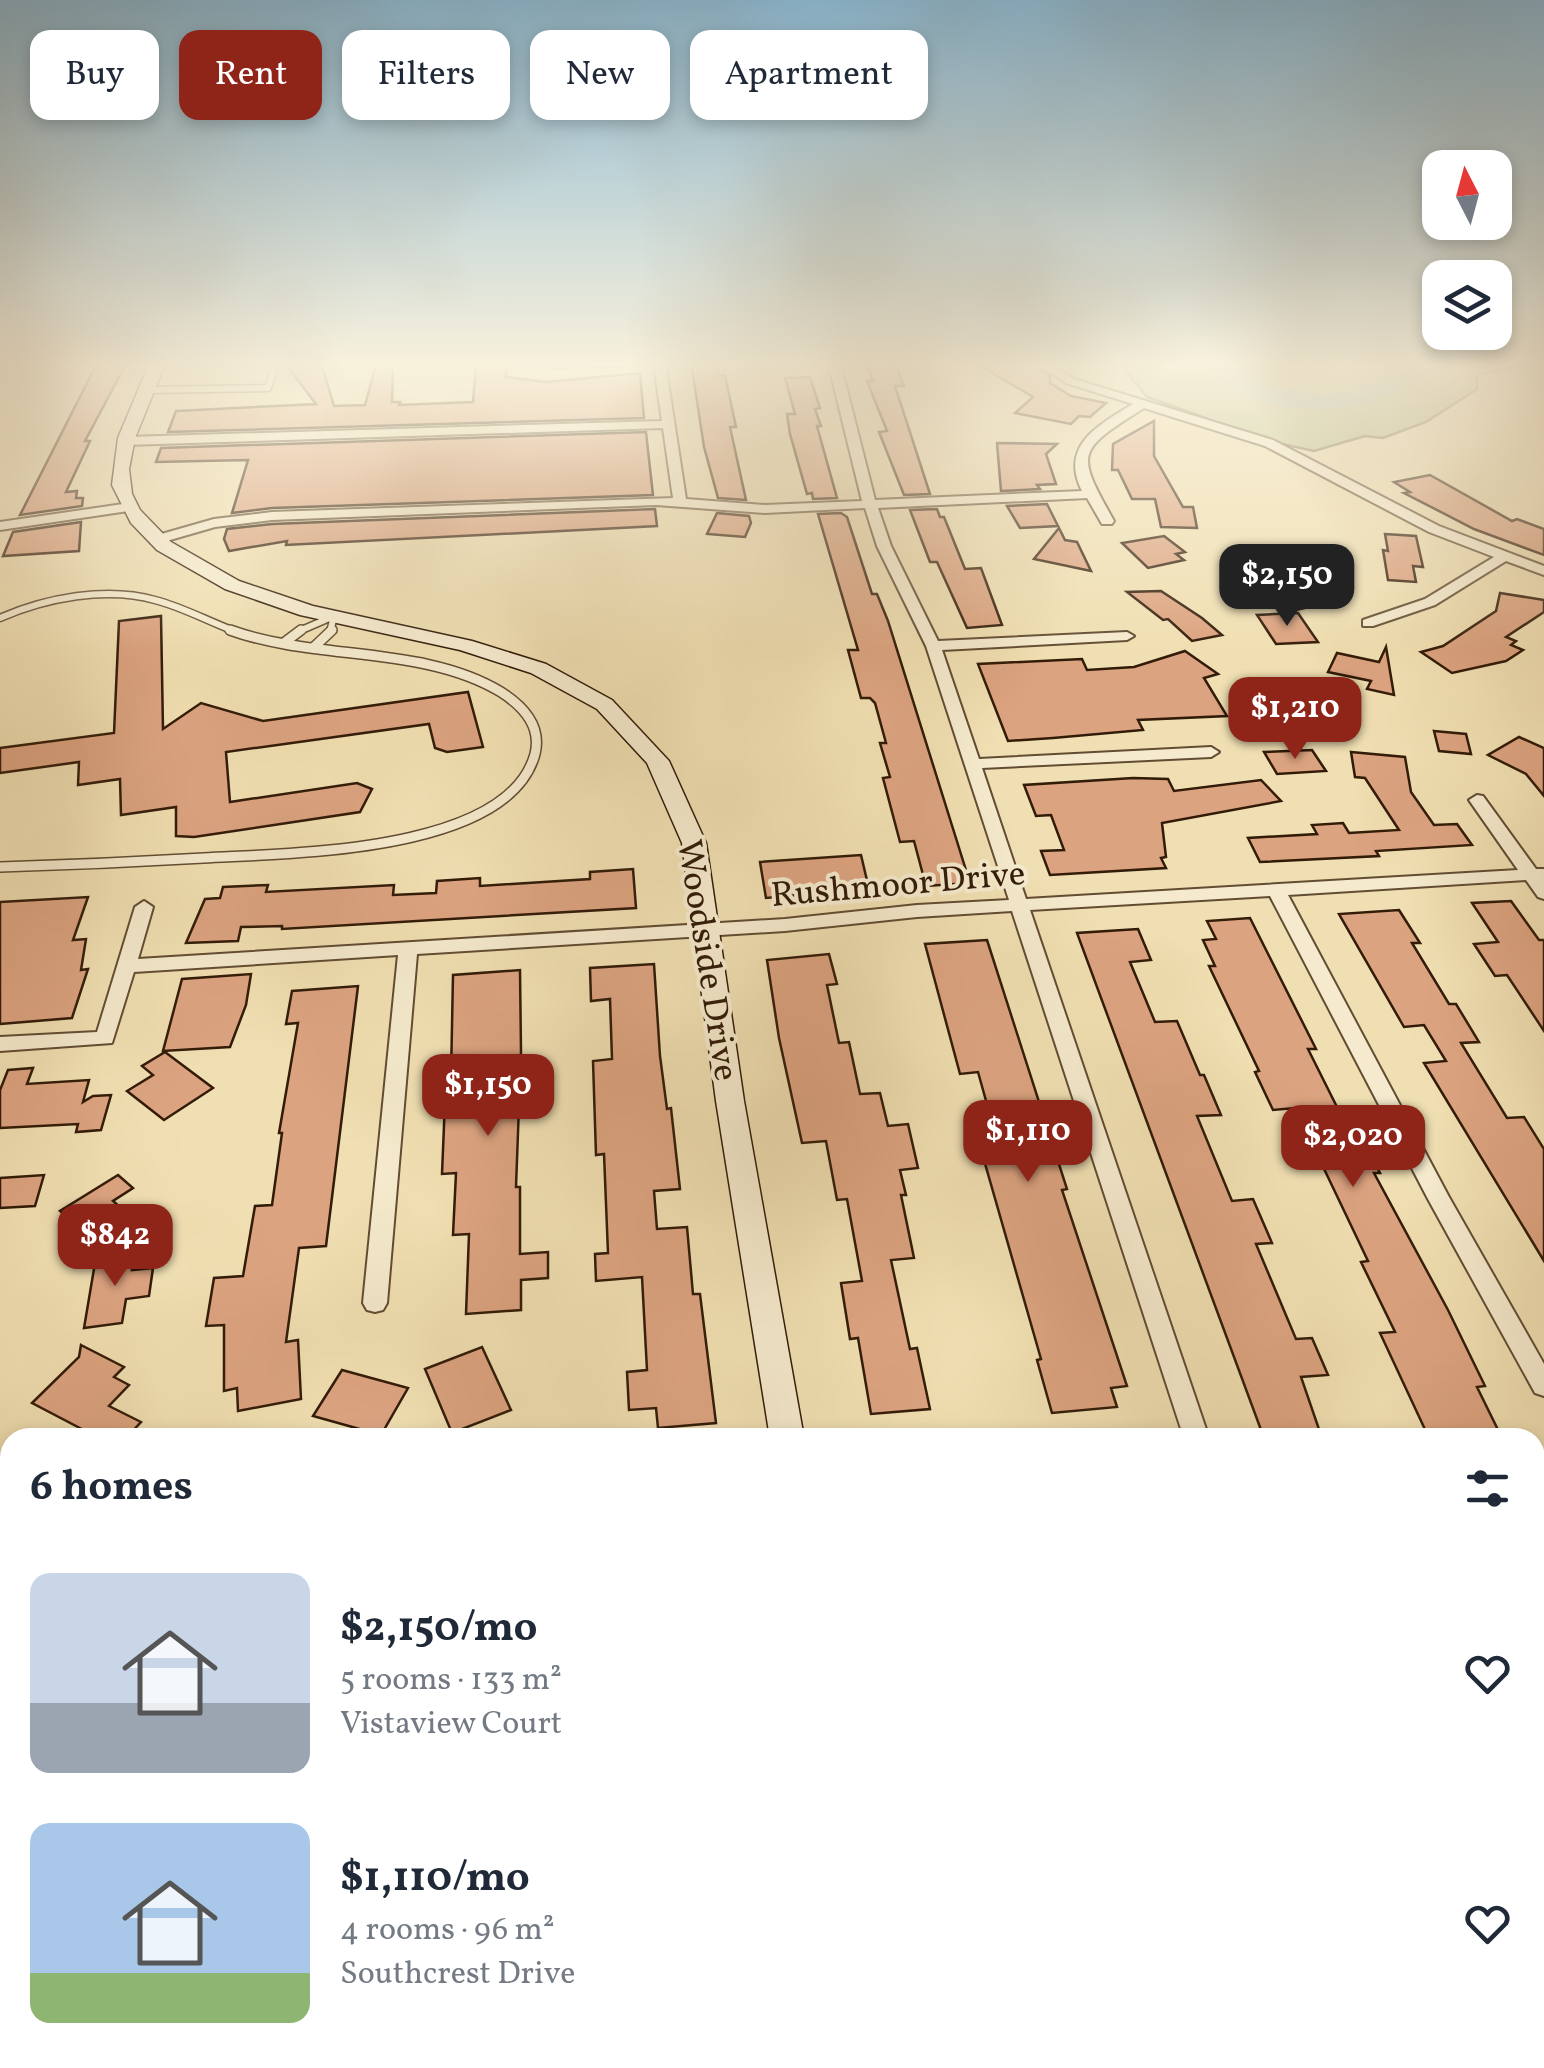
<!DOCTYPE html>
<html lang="en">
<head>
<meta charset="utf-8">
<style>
	:root { --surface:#fff; --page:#f6f6f7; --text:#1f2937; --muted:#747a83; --accent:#8f2418 }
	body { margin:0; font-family:Vollkorn,serif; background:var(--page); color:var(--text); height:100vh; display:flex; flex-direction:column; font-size:38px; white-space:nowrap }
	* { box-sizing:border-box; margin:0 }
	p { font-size:32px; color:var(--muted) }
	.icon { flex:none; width:55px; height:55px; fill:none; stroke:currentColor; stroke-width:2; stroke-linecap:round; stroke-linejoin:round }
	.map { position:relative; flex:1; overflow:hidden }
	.details { position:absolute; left:0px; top:1428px; width:1545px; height:642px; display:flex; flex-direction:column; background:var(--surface); border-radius:30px 30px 0 0; box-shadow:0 5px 15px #0003 }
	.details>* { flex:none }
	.top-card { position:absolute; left:30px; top:30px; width:1000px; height:90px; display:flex; gap:20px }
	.needle { width:65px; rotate:354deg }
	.buttons { position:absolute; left:1422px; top:150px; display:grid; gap:20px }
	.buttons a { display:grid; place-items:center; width:90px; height:90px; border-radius:20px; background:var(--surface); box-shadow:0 5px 15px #0003; font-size:50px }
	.price { position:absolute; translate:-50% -85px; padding:0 22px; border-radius:20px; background:var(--accent); color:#fff; font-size:32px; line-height:65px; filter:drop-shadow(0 2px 5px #0008) }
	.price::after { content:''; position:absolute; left:50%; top:60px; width:30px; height:22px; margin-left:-15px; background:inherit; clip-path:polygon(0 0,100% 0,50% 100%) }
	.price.on { background:#222; color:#fff }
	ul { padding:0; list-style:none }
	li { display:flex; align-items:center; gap:30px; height:250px; padding:0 30px }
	li span { display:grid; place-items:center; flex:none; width:280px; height:200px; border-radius:20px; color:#555 }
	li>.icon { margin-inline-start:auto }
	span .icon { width:120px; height:120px; fill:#fffc; stroke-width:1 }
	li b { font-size:42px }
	h2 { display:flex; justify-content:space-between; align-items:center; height:120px; padding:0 30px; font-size:42px }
	.tag { padding:0 35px; border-radius:20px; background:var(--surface); box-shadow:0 5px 15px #0003; font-size:35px; line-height:90px }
	.tag.on { background:var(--accent); color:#fff }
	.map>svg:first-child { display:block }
	.green { fill:#bac18c; stroke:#766e4a; stroke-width:2.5 }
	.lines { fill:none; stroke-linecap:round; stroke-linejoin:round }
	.river { fill:#9bbcb2; fill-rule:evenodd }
	.building { fill:#dca380; stroke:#321b08; stroke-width:2.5 }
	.lane-far1-casing { stroke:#624c32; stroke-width:9 }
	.lane-casing { stroke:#624c32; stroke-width:12 }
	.street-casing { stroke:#624c32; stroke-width:4 }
	.secondary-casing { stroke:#321b08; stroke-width:3 }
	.lane-far1 { stroke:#f5eacd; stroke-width:6 }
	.lane { stroke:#f5eacd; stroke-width:9 }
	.street { fill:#f5eacd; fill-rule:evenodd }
	.secondary { fill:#f5eacd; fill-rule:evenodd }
	.labels { text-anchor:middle; stroke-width:8; stroke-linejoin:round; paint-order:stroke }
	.street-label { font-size:35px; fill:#321b08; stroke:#f5eacd }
</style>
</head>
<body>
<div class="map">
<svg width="1544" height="2068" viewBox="0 0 1544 2068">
	<rect width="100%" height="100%" fill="#f0dfb2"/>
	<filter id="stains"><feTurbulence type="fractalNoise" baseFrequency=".002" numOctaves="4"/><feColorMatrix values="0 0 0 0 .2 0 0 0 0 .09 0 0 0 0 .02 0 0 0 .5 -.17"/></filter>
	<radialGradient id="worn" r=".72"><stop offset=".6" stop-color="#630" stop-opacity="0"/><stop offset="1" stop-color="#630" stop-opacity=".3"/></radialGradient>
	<path class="green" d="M1118 362H1539L1477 375V389L1426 422 1383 438 1365 436 1314 451 1273 442 1147 397Z"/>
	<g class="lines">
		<path class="river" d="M1203 362H1229L1270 386 1316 395 1353 391 1406 362H1434C1383 424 1253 426 1203 362Z"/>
	</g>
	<g class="building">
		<path d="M104 362H127L85 441H90L66 492 77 491 76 498H83L82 506 20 515 86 385 94 369 100 368Z"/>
		<path d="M284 362H321L334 406 365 405 377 362H393L392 402H400L399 405 473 402 476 364 507 363 506 377 546 382 640 373 644 418 168 432 176 411 316 404Z"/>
		<path d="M691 362H716L719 376 725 375 736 427H730L746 500 718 498 704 447Z"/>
		<path d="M865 362H894L904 386H895L930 494 904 495 879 432 887 431 867 381H873Z"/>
		<path d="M974 362H1031L1050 376V383L1071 396 1106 403 1090 417 1079 416 1071 424 1015 413 1033 397Z"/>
		<path d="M810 377 820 408 815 409 821 426H817L837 498 813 499 812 493 807 494 790 434 787 414H795L785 378Z"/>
		<path d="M1154 421V456L1183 507H1193L1197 528 1161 527 1155 499H1132L1118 470H1112L1113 444Z"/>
		<path d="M646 432 653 495 272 508 232 513 248 460 156 462 161 448Z"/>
		<path d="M997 443 1057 444 1046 454 1056 484 1037 485 1040 489 1001 491Z"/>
		<path d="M1430 475 1512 521 1517 519 1544 529V555L1474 529 1404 493 1410 492 1394 482Z"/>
		<path d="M1047 504 1058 526 1020 528 1007 506Z"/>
		<path d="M655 509 657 526 286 545 287 541 229 551 224 539 227 529 272 524Z"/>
		<path d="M937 509 940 517H944L965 569 981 568 1002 625 967 628 937 562H930L910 510Z"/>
		<path d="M717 513 749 516 751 523 745 537 707 534Z"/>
		<path d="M841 513 847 517 872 594H877L888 621 970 883 926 886 914 841 900 842 883 778 890 777 880 743H886L875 703 870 698H861L848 650H858L818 514Z"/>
		<path d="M81 522 79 551 3 556 13 532Z"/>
		<path d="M1059 528 1065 540 1077 542 1091 571 1034 559Z"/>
		<path d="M1385 534 1416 536 1423 567 1413 566 1416 582 1388 580 1383 550 1388 551Z"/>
		<path d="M1164 536 1185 552 1176 554 1184 560 1148 568 1122 543Z"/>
		<path d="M1278 578 1291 587 1320 581 1345 599 1292 611 1255 584Z"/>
		<path d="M1161 591 1202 618 1222 635 1192 641 1168 619 1163 620 1127 592Z"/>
		<path d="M1500 593 1544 600V612L1506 637 1516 641 1511 645 1523 650 1506 661 1452 673 1421 652 1443 646 1496 611Z"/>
		<path d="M1298 613 1318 642 1276 644 1257 615Z"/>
		<path d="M161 616 163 729 201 703 263 721 468 692 483 747 447 752 435 748 429 724 226 752 230 802 357 783 372 789 360 812 194 837 176 836V807L121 815 120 779 78 785 79 762 0 773V748L114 733 119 621Z"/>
		<path d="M1386 647 1394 695 1367 689 1371 681 1328 672 1337 653 1379 662Z"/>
		<path d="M1185 651 1218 674 1204 678 1227 716 1138 720 1143 730 1053 738 1008 741 978 664 1082 659 1087 670 1134 667Z"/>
		<path d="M1434 731 1466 734 1471 754 1439 751Z"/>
		<path d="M1519 737 1544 748V796L1526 774 1488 755Z"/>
		<path d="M1312 750 1326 771 1277 774 1264 752Z"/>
		<path d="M1351 752 1405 757 1411 792 1434 825 1457 824 1472 845 1376 851 1379 856 1260 862 1248 838 1317 834 1312 825 1343 823 1349 833 1399 830 1365 778 1355 777Z"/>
		<path d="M1133 778 1168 779 1174 791 1261 780 1281 801 1162 823 1166 857 1161 858 1166 868 1050 875 1041 851 1064 850 1051 815 1036 816 1024 785Z"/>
		<path d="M861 855 869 889 766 898 760 862Z"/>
		<path d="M633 869 636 908 282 929V926L241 927 238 941 186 943 205 899 220 898 223 887 268 885 266 892 394 885 393 895 436 893 437 881 480 878V886L590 879V872Z"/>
		<path d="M88 897 73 940 86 939 81 970 88 969 72 1018 0 1024V902Z"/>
		<path d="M1511 901 1539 940H1544V1031L1507 975 1495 976 1474 944 1498 942 1472 903Z"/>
		<path d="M1399 910 1420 943H1412L1449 1004H1456L1479 1042 1461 1043 1507 1118 1524 1117 1544 1149V1261L1424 1063 1446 1061 1424 1025 1404 1027 1339 914Z"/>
		<path d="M1250 918 1316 1049H1308L1347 1127 1356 1126 1380 1173H1374L1448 1310 1485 1386 1477 1387 1502 1438H1429L1380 1333 1395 1332 1361 1262 1368 1261 1295 1108 1273 1110 1255 1072 1259 1071 1209 966H1215L1203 940 1216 939 1207 921Z"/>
		<path d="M1138 929 1151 960 1130 962 1155 1022 1177 1021 1200 1075H1204L1221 1115 1197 1116 1232 1201 1253 1199 1272 1243 1256 1244 1296 1339 1312 1338 1328 1375 1301 1377 1322 1438H1264L1077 933Z"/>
		<path d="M987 940 1067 1189 1062 1190 1127 1386 1111 1388 1117 1407 1052 1413 1037 1360 1041 1359 982 1153 1000 1151 978 1072 960 1074 925 944Z"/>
		<path d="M829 954 837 984 827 985 839 1043 849 1042 860 1094 880 1093 888 1126 908 1124 918 1168 900 1170 906 1195H901L914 1258 891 1260 910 1349 917 1348 930 1409 871 1414 858 1338 850 1339 841 1283 862 1281 847 1199 837 1200 826 1141 802 1143 779 1038 767 960Z"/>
		<path d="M654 964 660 1056 667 1109 671 1108 680 1189 654 1191 657 1229 687 1227 693 1294H700L716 1423 658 1428 656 1408 629 1410 627 1372 647 1370 642 1277 596 1281 595 1254 608 1253 604 1154 596 1155 593 1061 612 1059 610 999 591 1001 590 968Z"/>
		<path d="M520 970 521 1052 516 1187H520V1254L548 1252V1278L521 1280V1310L466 1314 469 1234 453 1235 456 1173 442 1174 446 1077H451L453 975Z"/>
		<path d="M251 974 246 1005 230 1047 163 1051 182 979Z"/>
		<path d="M358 986 326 1246 299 1248 286 1342 298 1340 301 1399 238 1411 237 1388 224 1391V1325L206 1326 214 1278 243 1276 255 1206 272 1205 282 1133H279L298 1023 286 1024 292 991Z"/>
		<path d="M165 1052 213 1088 164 1120 127 1091 153 1075 142 1066Z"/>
		<path d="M33 1068 27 1084 89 1080 83 1102 93 1096 111 1095 101 1130 76 1132 78 1124 0 1128V1090L8 1070Z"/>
		<path d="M44 1175 35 1206 0 1208V1178Z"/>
		<path d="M118 1175 133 1188 113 1201 138 1223 100 1247 60 1211Z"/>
		<path d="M135 1252 132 1270 153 1268 149 1296 126 1299 122 1323 84 1328 96 1257Z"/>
		<path d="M81 1345 124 1367 114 1377 129 1385 109 1406 141 1422 126 1438H99L32 1403 79 1357Z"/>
		<path d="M482 1347 511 1410 452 1433 425 1369Z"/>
		<path d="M342 1370 408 1388 381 1435 313 1416Z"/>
	</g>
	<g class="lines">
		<g class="lane-far1-casing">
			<g id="lane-far1">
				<path d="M147 390 268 388 276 362"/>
				<path d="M0 618C45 598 107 586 155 600 183 607 209 622 237 632"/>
				<path d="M297 632 334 616"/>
				<path d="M330 632 334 616"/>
			</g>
		</g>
		<g class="lane-casing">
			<g id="lane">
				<path d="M285 642 301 630"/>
				<path d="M313 648 332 630"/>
				<path d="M0 867C68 865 136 862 204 858 286 853 508 854 535 754 542 726 523 706 501 692 424 645 315 661 230 630"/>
			</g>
		</g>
		<g class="street-casing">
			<g id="street">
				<path d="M665 362 686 499 765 505 862 501 828 362H840L875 500 1082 491C1059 445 1099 425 1133 404L1066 383 1035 362H1048L1074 379 1273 440 1439 526 1544 566V575L1506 561 1435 605 1373 626H1363V620L1425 599 1494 557 1429 532 1265 446 1144 408C1076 451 1075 452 1114 521L1112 524H1102L1087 498 878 508 891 546 938 641 1127 632 1134 636 1127 640 942 650 979 759 1211 747 1219 752 1211 757 982 768 1026 899 1518 870 1469 800 1477 795 1483 796 1536 869H1544V899L1538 897 1526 880 1288 895 1449 1197 1544 1364V1396L1535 1393 1428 1199 1270 896 1030 910 1209 1438H1184L1012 911 917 917 785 931 417 954 387 1303 383 1310 375 1312 367 1310 363 1303 398 955 134 972 112 1043 0 1051V1037L97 1032 135 907 144 901 153 907 138 959 785 919 917 905 1009 900 926 646 877 546 865 508 765 513 656 505 272 520 215 527 156 544 151 543V537L214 519 272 512 673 498 663 428 126 445 120 441 126 437 662 421 654 365 550 368 544 365 549 362Z"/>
				<path d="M130 503 137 507 135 510 0 530V522Z"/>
				<path d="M10 1669V1697L0 1698V1670Z"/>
				<rect x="321" y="2060" width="34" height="8"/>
				<path d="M1400 2060H1434L1437 2068H1403Z"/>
			</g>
		</g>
		<g class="secondary-casing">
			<g id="secondary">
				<path d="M150 362H166L135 438 129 469 132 494 140 510 171 542 239 581 313 606 472 641 546 664 612 700 669 761 706 843 744 1101 804 1438H770L716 1101 682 843 647 763 597 709 531 673 460 650 300 615 225 589 157 550 131 523 112 485 118 438Z"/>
				<path d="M850 2060H896L897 2068H851Z"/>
			</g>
		</g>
		<use href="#lane-far1" class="lane-far1"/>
		<use href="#lane" class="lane"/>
		<use href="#street" class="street"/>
		<use href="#secondary" class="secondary"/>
	</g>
	<linearGradient id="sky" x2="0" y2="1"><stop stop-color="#89b7d2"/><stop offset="0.56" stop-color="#f8f1dc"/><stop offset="1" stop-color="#f8f1dc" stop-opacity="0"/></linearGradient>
	<rect width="1544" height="651" fill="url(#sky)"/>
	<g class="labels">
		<g class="street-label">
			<text transform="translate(898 883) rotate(-5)" y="12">Rushmoor Drive</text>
			<text transform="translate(709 960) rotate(81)" y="12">Woodside Drive</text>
		</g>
	</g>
	<rect width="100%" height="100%" filter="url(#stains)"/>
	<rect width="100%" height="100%" fill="url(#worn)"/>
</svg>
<div class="buttons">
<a><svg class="needle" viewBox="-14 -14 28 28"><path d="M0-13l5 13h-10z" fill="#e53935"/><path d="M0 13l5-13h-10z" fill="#747a83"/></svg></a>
<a><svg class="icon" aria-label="layers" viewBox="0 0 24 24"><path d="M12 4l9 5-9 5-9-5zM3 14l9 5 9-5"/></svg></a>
</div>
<b class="price on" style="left:1287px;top:629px">$2,150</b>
<b class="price" style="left:1295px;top:762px">$1,210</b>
<b class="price" style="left:488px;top:1139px">$1,150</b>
<b class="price" style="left:1028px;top:1185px">$1,110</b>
<b class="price" style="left:1353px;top:1190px">$2,020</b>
<b class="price" style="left:115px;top:1289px">$842</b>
<div class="top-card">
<a class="tag">Buy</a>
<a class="tag on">Rent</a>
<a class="tag">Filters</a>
<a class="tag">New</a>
<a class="tag">Apartment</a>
</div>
<section class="details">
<h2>6 homes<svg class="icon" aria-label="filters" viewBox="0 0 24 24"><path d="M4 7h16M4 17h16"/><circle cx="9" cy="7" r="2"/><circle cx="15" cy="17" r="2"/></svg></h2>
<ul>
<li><span style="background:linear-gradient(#c9d6e8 65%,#9aa5b1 0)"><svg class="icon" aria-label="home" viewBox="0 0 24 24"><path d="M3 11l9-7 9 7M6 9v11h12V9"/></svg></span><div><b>$2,150/mo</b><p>5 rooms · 133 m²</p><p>Vistaview Court</p></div><svg class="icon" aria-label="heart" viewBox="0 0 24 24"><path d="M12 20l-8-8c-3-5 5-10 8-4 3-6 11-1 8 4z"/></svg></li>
<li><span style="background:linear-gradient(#a9c7e8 75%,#8fb573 0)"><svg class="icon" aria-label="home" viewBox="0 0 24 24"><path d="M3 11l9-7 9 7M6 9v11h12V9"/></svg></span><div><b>$1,110/mo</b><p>4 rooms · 96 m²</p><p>Southcrest Drive</p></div><svg class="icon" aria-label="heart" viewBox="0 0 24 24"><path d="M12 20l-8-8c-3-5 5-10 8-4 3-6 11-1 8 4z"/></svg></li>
</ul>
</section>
</div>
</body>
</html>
